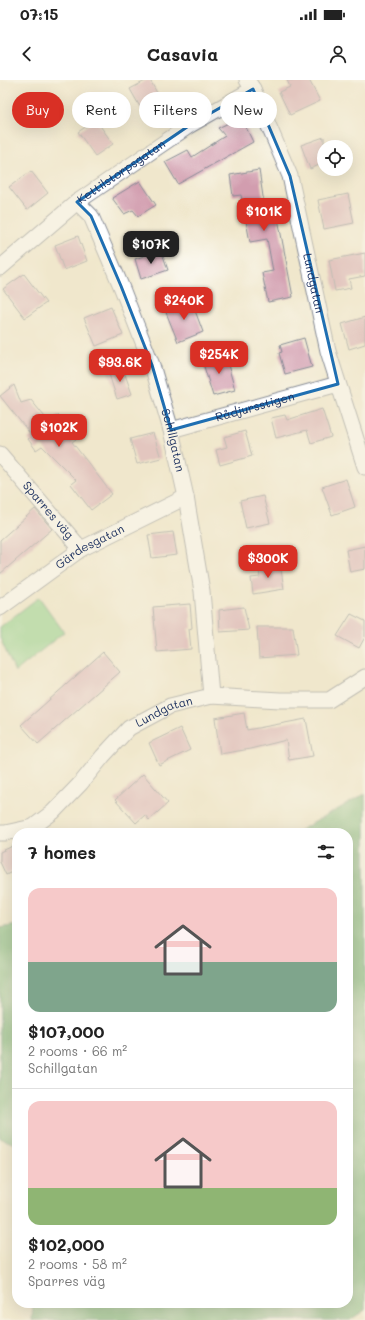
<!DOCTYPE html>
<html lang="en">
<head>
<meta charset="utf-8">
<style>
	:root { --surface:#fff; --page:#f6f6f6; --text:#222; --muted:#767676; --line:#e0e0e0; --accent:#d93025 }
	body { margin:0; font-family:Mali,sans-serif; background:var(--page); color:var(--text); height:100vh; display:flex; flex-direction:column; font-size:15px; white-space:nowrap }
	* { box-sizing:border-box; margin:0 }
	p { font-size:13px; color:var(--muted) }
	.icon { flex:none; width:22px; height:22px; fill:none; stroke:currentColor; stroke-width:2; stroke-linecap:round; stroke-linejoin:round }
	.map { position:relative; flex:1; overflow:hidden }
	.drawer { position:absolute; left:12px; top:748px; width:341px; height:480px; display:flex; flex-direction:column; background:var(--surface); border-radius:16px; box-shadow:0 4px 16px #0002 }
	.drawer>* { flex:none }
	.hud { position:absolute; left:12px; top:12px; width:341px; height:36px; display:flex; gap:8px }
	.buttons { position:absolute; left:317px; top:60px; display:grid; gap:8px }
	.buttons a { display:grid; place-items:center; width:36px; height:36px; border-radius:50%; background:var(--surface); box-shadow:0 4px 16px #0002; font-size:20px }
	.price { position:absolute; translate:-50% -34px; padding:0 9px; border-radius:8px; background:var(--accent); color:#fff; font-size:13px; line-height:26px; filter:drop-shadow(0 1px 2px #0008) }
	.price::after { content:''; position:absolute; left:50%; top:24px; width:12px; height:9px; margin-left:-6px; background:inherit; clip-path:polygon(0 0,100% 0,50% 100%) }
	.price.current { background:#222; color:#fff }
	ul { padding:0; list-style:none }
	li { display:grid; align-content:center; gap:8px; height:212px; padding:0 16px }
	li+li { border-top:1px solid var(--line) }
	li span { display:grid; place-items:center; height:124px; border-radius:12px; color:#555 }
	li>.icon { margin-inline-start:auto }
	span .icon { width:72px; height:72px; fill:#fffc; stroke-width:1 }
	li b { font-size:17px }
	h2 { display:flex; justify-content:space-between; align-items:center; height:48px; padding:0 16px; font-size:17px }
	.chip { padding:0 14px; border-radius:18px; background:var(--surface); box-shadow:0 4px 16px #0002; font-size:14px; line-height:36px }
	.chip.current { background:var(--accent); color:#fff }
	.status { display:flex; justify-content:space-between; align-items:center; height:28px; padding:0 20px; background:var(--surface); direction:ltr }
	.status svg { height:11px; fill:currentColor }
	header { display:flex; justify-content:space-between; align-items:center; height:52px; padding:0 16px; background:var(--surface); font-size:18px; font-weight:700 }
	.map>svg:first-child { display:block }
	.green { fill:#89d08a; stroke:#528074 }
	.forest { fill:#6eb276; stroke:#44706a }
	.building { fill:#d29daf }
	.lines { fill:none; stroke-linecap:round; stroke-linejoin:round }
	.minor-casing { stroke:#868b95; stroke-width:17 }
	.minor { stroke:#fff; stroke-width:15 }
	.marked { fill:none; stroke:#1f6fb2; stroke-width:3; stroke-linejoin:round }
	.labels { text-anchor:middle; stroke-width:4; stroke-linejoin:round; paint-order:stroke }
	.street-label { font-size:12px; fill:#1b2f5e; stroke:#fdfcf7 }
</style>
</head>
<body>
<div class="status"><b>07:15</b><svg viewBox="0 0 49 12"><path d="M0 12V9h3v3zM5 12V6h3v6zM10 12V3h3v9zM15 12V0h3v12zM26 1h20v11H26zM47 4h2v5h-2z"/></svg></div>
<header><svg class="icon" aria-label="back" viewBox="0 0 24 24"><path d="M15 5l-7 7 7 7"/></svg>Casavia<svg class="icon" aria-label="person" viewBox="0 0 24 24"><circle cx="12" cy="8" r="4"/><path d="M4 21q1-7 8-7t8 7"/></svg></header>
<div class="map">
<svg width="365" height="1240" viewBox="0 0 365 1240">
	<rect width="100%" height="100%" fill="#fdfcf7"/>
	<filter id="ink" filterUnits="userSpaceOnUse"><feTurbulence type="fractalNoise" baseFrequency=".025" numOctaves="2"/><feDisplacementMap in="SourceGraphic" scale="8" xChannelSelector="R" yChannelSelector="G"/><feConvolveMatrix kernelMatrix="1 2 1 2 8 2 1 2 1" color-interpolation-filters="sRGB"/></filter>
	<filter id="wash" filterUnits="userSpaceOnUse"><feTurbulence type="fractalNoise" baseFrequency=".012" numOctaves="4" result="noise"/><feDisplacementMap in="SourceGraphic" scale="16" xChannelSelector="R" yChannelSelector="G"/><feGaussianBlur stdDeviation="0.9" result="paint"/><feColorMatrix in="noise" values="0 0 0 0 0 0 0 0 0 0 0 0 0 0 0 0 0 1.4 0 .05"/><feComposite in="paint" operator="in"/></filter>
	<g filter="url(#wash)">
		<rect width="100%" height="100%" fill="#f0e7cc"/>
		<path class="green" d="M39 517 64 552 15 592 0 558V547Z"/>
		<g class="forest">
			<path d="M365 714V1230L350 1240H32L33 1223H348V753H295Z"/>
			<path d="M17 845V1065L0 1058V848Z"/>
		</g>
		<g id="blocks">
			<g class="building">
				<path d="M147 0H150L163 24 144 34 130 9Z"/>
				<path d="M287 0H309L320 21 290 35 279 12 290 7Z"/>
				<path d="M241 37 253 62 178 104 165 82 188 70 192 77 225 56 218 48Z"/>
				<path d="M96 40 113 64 95 76 78 52Z"/>
				<path d="M324 57V83L310 89 301 65Z"/>
				<path d="M259 90 265 130 276 128 293 217 268 222 262 193 273 191 267 159 250 162 241 115 233 116 230 95Z"/>
				<path d="M31 91 48 113 27 130 9 107Z"/>
				<path d="M140 101 156 125 138 136 133 130 124 134 112 118Z"/>
				<path d="M348 114 354 143 324 149 318 120Z"/>
				<path d="M78 156 87 181 64 190 55 165Z"/>
				<path d="M161 170 168 190 141 199 135 179Z"/>
				<path d="M365 173V196L349 199 351 208 335 211 329 180Z"/>
				<path d="M24 194 46 223 25 238 3 209Z"/>
				<path d="M191 220 203 252 178 262 165 230Z"/>
				<path d="M111 227 123 255 96 266 84 238Z"/>
				<path d="M365 237V264L349 269 342 244Z"/>
				<path d="M304 258 312 287 285 294 279 273 282 272 280 265Z"/>
				<path d="M225 274 235 310 213 316 202 280Z"/>
				<path d="M122 286 132 314 117 319 108 291Z"/>
				<path d="M14 305 21 323 31 320 49 342 58 335 76 359 72 362 112 414 91 430 71 404 76 400 42 366 36 370 28 359 32 356 0 316Z"/>
				<path d="M322 329 331 357 311 363 307 350 276 358 271 338 285 335 287 340Z"/>
				<path d="M245 351 252 376 220 385 216 370 227 367 224 357Z"/>
				<path d="M153 353 161 378 137 384 130 359Z"/>
				<path d="M346 399 355 427 332 435 322 407Z"/>
				<path d="M263 416 270 443 246 448 240 421Z"/>
				<path d="M35 429 52 449 0 494V460Z"/>
				<path d="M173 452 177 475 152 478 148 455Z"/>
				<path d="M365 466V489L350 492 346 470Z"/>
				<path d="M280 483 284 509 253 514 251 498 260 497 258 485Z"/>
				<path d="M190 524 192 548 189 549 191 569 157 572 153 527Z"/>
				<path d="M244 527 249 550 220 552 219 530Z"/>
				<path d="M351 534 365 541V557L359 568 337 556Z"/>
				<path d="M257 547H293L297 575 259 578Z"/>
				<path d="M103 572 120 592 38 664 21 645Z"/>
				<path d="M244 633 247 650 306 639 313 676 289 680 286 660 250 669 220 674 215 638Z"/>
				<path d="M180 648 190 670 159 685 149 663Z"/>
				<path d="M143 694 168 723 149 740 145 735 136 743 115 720Z"/>
				<path d="M17 764V789L6 795 0 782V772Z"/>
			</g>
		</g>
	</g>
	<g filter="url(#ink)">
		<use href="#blocks" fill-opacity="0" stroke="#868b95" stroke-width="1"/>
		<g class="lines">
			<g class="minor-casing">
				<g id="minor">
					<path id="s1" d="M247 0 253 9 290 96 328 271 365 387"/>
					<path id="s2" d="M77 122 91 136 121 206 152 285 171 350 186 417 202 511 211 616"/>
					<path id="s3" d="M0 188 77 122 190 45 253 9"/>
					<path id="s4" d="M171 350 338 304"/>
					<path id="s5" d="M0 374 81 469"/>
					<path id="s6" d="M0 528 81 469 186 417"/>
					<path id="s7" d="M0 753H5L33 747 53 732 81 703 103 676 129 648 170 626 211 616 280 620H329L365 597"/>
				</g>
			</g>
			<use href="#minor" class="minor"/>
		</g>
	</g>
	<path d="M0 0H365V1240H0ZM253 9 290 96 338 304 171 350 152 285 121 206 91 136 77 122 190 45Z" fill="#f0e7cc" fill-opacity=".55" fill-rule="evenodd"/>
	<path class="marked" d="M253 9 290 96 338 304 171 350 152 285 121 206 91 136 77 122 190 45Z"/>
	<g class="labels">
		<g class="street-label">
			<text dy="4" stroke="none"><textPath href="#s3" startOffset="155">Kettilstorpsgatan</textPath></text>
			<text dy="4" stroke="none"><textPath href="#s1" startOffset="215">Lundgatan</textPath></text>
			<text dy="4" stroke="none"><textPath href="#s4" startOffset="87">Rådjursstigen</textPath></text>
			<text dy="4" stroke="none"><textPath href="#s2" startOffset="259">Schillgatan</textPath></text>
			<text dy="4" stroke="none"><textPath href="#s5" startOffset="74">Sparres väg</textPath></text>
			<text dy="4" stroke="none"><textPath href="#s6" startOffset="109">Gärdesgatan</textPath></text>
			<text dy="4" stroke="none"><textPath href="#s7" startOffset="211">Lundgatan</textPath></text>
		</g>
	</g>
</svg>
<div class="buttons">
<a><svg class="icon" aria-label="locate" viewBox="0 0 24 24"><circle cx="12" cy="12" r="6"/><path d="M12 2v4M12 18v4M2 12h4M18 12h4"/></svg></a>
</div>
<b class="price" style="left:264px;top:152px">$101K</b>
<b class="price current" style="left:151px;top:185px">$107K</b>
<b class="price" style="left:184px;top:241px">$240K</b>
<b class="price" style="left:219px;top:295px">$254K</b>
<b class="price" style="left:120px;top:303px">$93.6K</b>
<b class="price" style="left:59px;top:368px">$102K</b>
<b class="price" style="left:268px;top:499px">$300K</b>
<div class="hud">
<a class="chip current">Buy</a>
<a class="chip">Rent</a>
<a class="chip">Filters</a>
<a class="chip">New</a>
</div>
<section class="drawer">
<h2>7 homes<svg class="icon" aria-label="filters" viewBox="0 0 24 24"><path d="M4 7h16M4 17h16"/><circle cx="9" cy="7" r="2"/><circle cx="15" cy="17" r="2"/></svg></h2>
<ul>
<li><span style="background:linear-gradient(#f6c9c9 60%,#7fa58c 0)"><svg class="icon" aria-label="home" viewBox="0 0 24 24"><path d="M3 11l9-7 9 7M6 9v11h12V9"/></svg></span><div><b>$107,000</b><p>2 rooms · 66 m²</p><p>Schillgatan</p></div></li>
<li><span style="background:linear-gradient(#f6c9c9 70%,#8fb573 0)"><svg class="icon" aria-label="home" viewBox="0 0 24 24"><path d="M3 11l9-7 9 7M6 9v11h12V9"/></svg></span><div><b>$102,000</b><p>2 rooms · 58 m²</p><p>Sparres väg</p></div></li>
</ul>
</section>
</div>
</body>
</html>
